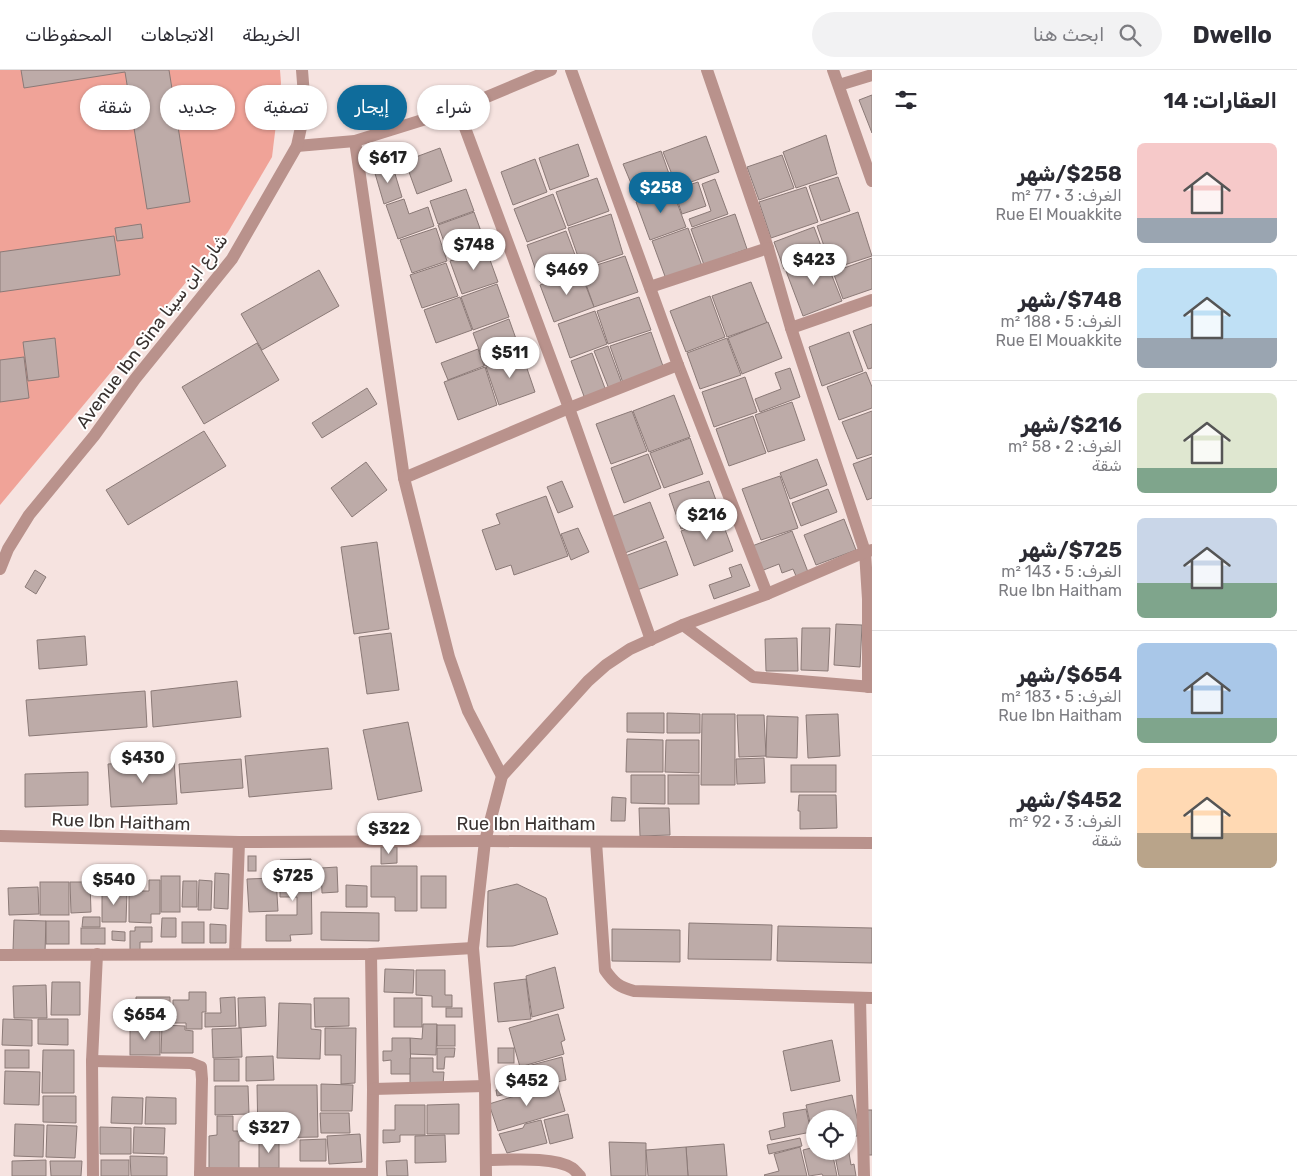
<!DOCTYPE html>
<html lang="ar">
<head>
<meta charset="utf-8">
<style>
	:root { --surface:#fff; --page:#f2f2f3; --text:#2b2b33; --muted:#7c7c81; --line:#e1e1e2; --accent:#0f6c9b }
	body { margin:0; font-family:Rubik,Cairo,sans-serif; background:var(--page); color:var(--text); direction:rtl; height:100vh; display:flex; flex-direction:column; font-size:19px; white-space:nowrap }
	* { box-sizing:border-box; margin:0 }
	p { font-size:16px; color:var(--muted) }
	.icon { flex:none; width:28px; height:28px; fill:none; stroke:currentColor; stroke-width:2; stroke-linecap:round; stroke-linejoin:round }
	.map { position:relative; flex:1; overflow:hidden; direction:ltr }
	.sheet { display:flex; flex-direction:column; background:var(--surface); width:425px }
	.sheet>* { flex:none }
	.banner { position:absolute; left:15px; top:15px; width:475px; height:45px; direction:rtl; display:flex; gap:10px }
	.tools { position:absolute; left:806px; top:1040px; display:grid; gap:10px }
	.tools a { display:grid; place-items:center; width:50px; height:50px; border-radius:50%; background:var(--surface); box-shadow:0 1px 4px #0004; font-size:25px }
	.price { position:absolute; translate:-50% -42px; padding:0 11px; border-radius:18px; background:#fff; color:#222; font-size:16px; line-height:32px; filter:drop-shadow(0 1px 2px #0008) }
	.price::after { content:''; position:absolute; left:50%; top:30px; width:15px; height:11px; margin-left:-8px; background:inherit; clip-path:polygon(0 0,100% 0,50% 100%) }
	.price.active { background:var(--accent); color:#fff }
	ul { padding:0; list-style:none }
	li { display:flex; align-items:center; gap:15px; height:125px; padding:0 20px }
	li+li { border-top:1px solid var(--line) }
	li span { display:grid; place-items:center; flex:none; width:140px; height:100px; border-radius:8px; color:#555 }
	li>.icon { margin-inline-start:auto }
	span .icon { width:60px; height:60px; fill:#fffc; stroke-width:1 }
	li b { font-size:21px }
	h2 { display:flex; justify-content:space-between; align-items:center; height:60px; padding:0 20px; font-size:21px }
	.tag { padding:0 18px; border-radius:22px; background:var(--surface); box-shadow:0 1px 4px #0004; font-size:18px; line-height:45px }
	.tag.active { background:var(--accent); color:#fff }
	header { display:flex; align-items:center; gap:30px; box-sizing:border-box; height:70px; padding:0 25px; background:var(--surface); border-bottom:1px solid var(--line) }
	header strong { font-size:24px }
	nav { display:flex; gap:28px; margin-inline-start:auto; font-size:18px }
	.search { width:350px; height:45px; background:var(--page); display:flex; align-items:center; gap:12px; box-sizing:border-box; padding:0 18px; border-radius:28px; color:var(--muted); font-size:19px }
	main { display:flex; flex:1; min-height:0 }
	.map>svg:first-child { display:block }
	.green { fill:#f0a398 }
	.building { fill:#bdaba8; stroke:#8b7a77 }
	.lines { fill:none; stroke-linecap:round; stroke-linejoin:round }
	.minor { stroke:#b9928c; stroke-width:12 }
	.labels { text-anchor:middle; stroke-width:4; stroke-linejoin:round; paint-order:stroke }
	.street-label { font-size:18px; fill:#3a3331; stroke:#fff }
</style>
</head>
<body>
<header>
<strong>Dwello</strong>
<div class="search"><svg class="icon" aria-label="search" viewBox="0 0 24 24"><circle cx="10" cy="10" r="6"/><path d="M15 15l6 6"/></svg>ابحث هنا</div>
<nav><a>الخريطة</a><a>الاتجاهات</a><a>المحفوظات</a></nav>
</header>
<main>
<section class="sheet">
<h2>العقارات: 14<svg class="icon" aria-label="filters" viewBox="0 0 24 24"><path d="M4 7h16M4 17h16"/><circle cx="9" cy="7" r="2"/><circle cx="15" cy="17" r="2"/></svg></h2>
<ul>
<li><span style="background:linear-gradient(#f6c9c9 75%,#9aa5b1 0)"><svg class="icon" aria-label="home" viewBox="0 0 24 24"><path d="M3 11l9-7 9 7M6 9v11h12V9"/></svg></span><div><b>$258/شهر</b><p>الغرف: 3 · 77 m²</p><p>Rue El Mouakkite</p></div></li>
<li><span style="background:linear-gradient(#bfe0f5 70%,#9aa5b1 0)"><svg class="icon" aria-label="home" viewBox="0 0 24 24"><path d="M3 11l9-7 9 7M6 9v11h12V9"/></svg></span><div><b>$748/شهر</b><p>الغرف: 5 · 188 m²</p><p>Rue El Mouakkite</p></div></li>
<li><span style="background:linear-gradient(#dfe7d0 75%,#7fa58c 0)"><svg class="icon" aria-label="home" viewBox="0 0 24 24"><path d="M3 11l9-7 9 7M6 9v11h12V9"/></svg></span><div><b>$216/شهر</b><p>الغرف: 2 · 58 m²</p><p>شقة</p></div></li>
<li><span style="background:linear-gradient(#c9d6e8 65%,#7fa58c 0)"><svg class="icon" aria-label="home" viewBox="0 0 24 24"><path d="M3 11l9-7 9 7M6 9v11h12V9"/></svg></span><div><b>$725/شهر</b><p>الغرف: 5 · 143 m²</p><p>Rue Ibn Haitham</p></div></li>
<li><span style="background:linear-gradient(#a9c7e8 75%,#7fa58c 0)"><svg class="icon" aria-label="home" viewBox="0 0 24 24"><path d="M3 11l9-7 9 7M6 9v11h12V9"/></svg></span><div><b>$654/شهر</b><p>الغرف: 5 · 183 m²</p><p>Rue Ibn Haitham</p></div></li>
<li><span style="background:linear-gradient(#ffd9b3 65%,#b9a48a 0)"><svg class="icon" aria-label="home" viewBox="0 0 24 24"><path d="M3 11l9-7 9 7M6 9v11h12V9"/></svg></span><div><b>$452/شهر</b><p>الغرف: 3 · 92 m²</p><p>شقة</p></div></li>
</ul>
</section>
<div class="map">
<svg width="872" height="1106" viewBox="0 0 872 1106">
	<rect width="100%" height="100%" fill="#f6e3e0"/>
	<path class="green" d="M0 0H280L281 13 272 87 228 162 0 435Z"/>
	<g class="building">
		<path d="M21 0H169L190 132 147 139 125 2 24 18Z"/>
		<path d="M872 25V63L859 30Z"/>
		<path d="M826 65 837 104 796 118 783 82Z"/>
		<path d="M706 66 719 102 677 117 663 82Z"/>
		<path d="M578 74 589 106 550 120 539 88Z"/>
		<path d="M440 78 452 111 417 124 405 91Z"/>
		<path d="M661 81 674 118 638 130 623 94Z"/>
		<path d="M782 85 794 118 759 130 747 97Z"/>
		<path d="M535 89 547 122 513 135 501 102Z"/>
		<path d="M392 94 402 127 384 134 374 100Z"/>
		<path d="M838 107 850 141 821 151 809 116Z"/>
		<path d="M597 108 609 141 568 156 556 122Z"/>
		<path d="M715 109 728 144 692 157 689 149 711 141 702 114Z"/>
		<path d="M698 112 706 136 682 144 674 120Z"/>
		<path d="M806 117 818 152 771 168 759 132Z"/>
		<path d="M466 119 474 141 438 154 430 131Z"/>
		<path d="M672 119 686 157 650 170 636 132Z"/>
		<path d="M553 124 566 158 527 172 514 139Z"/>
		<path d="M404 129 409 144 428 137 434 156 398 169 386 135Z"/>
		<path d="M474 142 486 175 450 188 438 155Z"/>
		<path d="M858 142 872 186 832 199 817 156Z"/>
		<path d="M611 144 623 184 582 198 568 158Z"/>
		<path d="M735 144 747 179 704 195 691 159Z"/>
		<path d="M141 154 143 168 117 171 115 158Z"/>
		<path d="M814 157 824 184 784 199 774 172Z"/>
		<path d="M436 158 447 191 412 203 400 170Z"/>
		<path d="M688 158 702 196 666 209 652 171Z"/>
		<path d="M566 161 580 198 540 212 527 175Z"/>
		<path d="M114 166 120 205 0 222V182Z"/>
		<path d="M486 179 498 212 462 224 450 191Z"/>
		<path d="M625 186 638 222 594 237 581 200Z"/>
		<path d="M824 186 842 231 803 246 786 201Z"/>
		<path d="M872 188V219L843 229 833 202Z"/>
		<path d="M446 193 458 226 422 238 410 205Z"/>
		<path d="M319 200 339 236 262 280 241 244Z"/>
		<path d="M580 201 594 237 554 252 540 215Z"/>
		<path d="M751 212 767 253 727 267 712 226Z"/>
		<path d="M497 214 509 247 473 260 461 227Z"/>
		<path d="M710 226 725 267 686 282 670 241Z"/>
		<path d="M460 227 472 260 436 273 424 240Z"/>
		<path d="M639 227 651 260 608 274 597 241Z"/>
		<path d="M595 241 607 274 570 288 558 254Z"/>
		<path d="M509 249 521 283 485 296 473 263Z"/>
		<path d="M768 252 782 288 742 304 728 268Z"/>
		<path d="M872 254V298L868 299 853 261Z"/>
		<path d="M651 262 664 299 623 313 610 276Z"/>
		<path d="M849 262 863 301 822 316 809 277Z"/>
		<path d="M55 268 59 307 28 311 23 272Z"/>
		<path d="M727 268 741 305 700 319 687 283Z"/>
		<path d="M257 273 279 310 204 354 182 317Z"/>
		<path d="M608 276 622 314 609 319 594 281Z"/>
		<path d="M478 279 484 296 448 310 441 293Z"/>
		<path d="M592 283 606 321 585 329 571 291Z"/>
		<path d="M522 284 535 322 499 335 486 297Z"/>
		<path d="M24 287 29 328 0 332V290Z"/>
		<path d="M485 297 497 335 458 350 444 312Z"/>
		<path d="M790 298 800 327 760 342 755 329 781 319 775 303Z"/>
		<path d="M866 302 872 317V338L839 350 827 317Z"/>
		<path d="M745 307 757 342 714 357 702 322Z"/>
		<path d="M367 318 377 334 322 368 312 353Z"/>
		<path d="M674 325 690 367 649 382 633 341Z"/>
		<path d="M792 332 805 370 768 382 755 345Z"/>
		<path d="M632 341 647 381 611 394 596 354Z"/>
		<path d="M872 341V384L857 389 842 352Z"/>
		<path d="M753 346 766 383 729 396 716 359Z"/>
		<path d="M204 361 226 396 128 455 106 420Z"/>
		<path d="M690 368 703 404 664 418 650 383Z"/>
		<path d="M648 384 661 418 624 433 611 398Z"/>
		<path d="M872 387V428L867 430 853 394Z"/>
		<path d="M817 389 827 415 790 429 780 403Z"/>
		<path d="M366 392 387 420 352 447 331 418Z"/>
		<path d="M780 406 798 458 761 470 742 419Z"/>
		<path d="M562 411 573 437 558 443 547 417Z"/>
		<path d="M709 411 721 444 681 459 669 424Z"/>
		<path d="M828 419 837 442 801 456 792 433Z"/>
		<path d="M546 426 568 486 514 505 511 495 496 500 482 460 500 454 496 444Z"/>
		<path d="M650 432 664 468 625 483 611 447Z"/>
		<path d="M720 446 733 481 694 496 681 461Z"/>
		<path d="M844 449 856 480 816 495 804 465Z"/>
		<path d="M578 458 589 482 571 490 561 464Z"/>
		<path d="M792 461 808 502 796 506 793 499 782 503 779 494 761 501 752 476Z"/>
		<path d="M666 471 678 505 637 520 625 486Z"/>
		<path d="M377 472 389 559 354 564 341 477Z"/>
		<path d="M741 494 750 516 714 529 709 515 732 507 729 498Z"/>
		<path d="M35 500 46 507 36 524 25 517Z"/>
		<path d="M836 554 862 555 860 597 834 595Z"/>
		<path d="M802 558H830L828 601 801 600Z"/>
		<path d="M391 563 399 620 367 624 359 567Z"/>
		<path d="M85 566 87 595 39 599 37 570Z"/>
		<path d="M797 568 798 601H766L765 569Z"/>
		<path d="M237 611 241 647 153 657 151 621Z"/>
		<path d="M145 621 147 657 29 666 26 630Z"/>
		<path d="M627 643H664V663L627 662Z"/>
		<path d="M667 643 700 644V663H667Z"/>
		<path d="M702 644H735V715H701Z"/>
		<path d="M838 644 840 686 808 688 806 645Z"/>
		<path d="M737 645H764L766 686 739 687Z"/>
		<path d="M767 646 798 647 797 688 766 687Z"/>
		<path d="M408 652 422 721 378 730 363 660Z"/>
		<path d="M627 669 663 670V702H626Z"/>
		<path d="M666 670H699V703L665 702Z"/>
		<path d="M328 678 332 719 249 727 245 686Z"/>
		<path d="M764 688 765 713 737 714 736 689Z"/>
		<path d="M241 689 243 718 181 723 179 694Z"/>
		<path d="M174 690 177 734 111 737 108 694Z"/>
		<rect x="791" y="695" width="45" height="27"/>
		<path d="M88 702V735L25 737V704Z"/>
		<path d="M631 705H665V734L631 733Z"/>
		<rect x="668" y="705" width="31" height="29"/>
		<path d="M799 725H836L837 758 800 759V741H798Z"/>
		<path d="M612 727 626 728 625 751H611Z"/>
		<path d="M639 738H669L670 765 640 766Z"/>
		<path d="M381 777H397V793L381 794Z"/>
		<rect x="248" y="786" width="8" height="15"/>
		<path d="M311 789 312 864 290 865 291 871H266V845H297V827H280V790Z"/>
		<path d="M371 796H417V841H395V827H371Z"/>
		<path d="M337 797 338 822 322 823 321 798Z"/>
		<path d="M215 803 229 804 228 839 214 838Z"/>
		<rect x="161" y="806" width="19" height="36"/>
		<rect x="421" y="806" width="25" height="32"/>
		<path d="M276 808 278 841 249 842 247 809Z"/>
		<path d="M149 810H160V844H151V853L129 852V821H149Z"/>
		<path d="M199 810 212 811 211 840H198Z"/>
		<path d="M183 811H197V837H182Z"/>
		<rect x="40" y="812" width="29" height="33"/>
		<path d="M70 812H90L91 842 71 843Z"/>
		<path d="M517 814 546 828 558 864 513 876 487 877 488 821Z"/>
		<path d="M346 815 367 816V837H346Z"/>
		<path d="M38 817 39 844 9 845 8 818Z"/>
		<path d="M102 821H127L126 852H102Z"/>
		<path d="M321 842 379 843V871L321 870Z"/>
		<path d="M83 847H100V857H82Z"/>
		<path d="M162 848H176V867H161Z"/>
		<path d="M14 850 46 851 45 882 13 881Z"/>
		<rect x="46" y="851" width="23" height="23"/>
		<rect x="182" y="852" width="22" height="21"/>
		<path d="M689 853 772 855 771 890 688 889Z"/>
		<path d="M210 854 226 855V873H210Z"/>
		<path d="M778 856 872 858V893L777 891Z"/>
		<path d="M135 857H152V872H140V881H130V861H135Z"/>
		<rect x="81" y="858" width="24" height="16"/>
		<path d="M612 859 680 860V892L612 891Z"/>
		<path d="M112 861 125 862V871L112 870Z"/>
		<path d="M555 897 564 938 532 947 526 906Z"/>
		<path d="M385 899 414 900 413 923 384 922Z"/>
		<path d="M416 900H445V925H452V937H432V926L416 925Z"/>
		<path d="M526 909 531 949 498 952 494 913Z"/>
		<path d="M52 912H80V945H51Z"/>
		<path d="M46 915 47 948H14L13 916Z"/>
		<path d="M189 922H206V942H202V959H186V953H173V930H189Z"/>
		<path d="M136 927H170V954L136 953Z"/>
		<path d="M235 927 236 956 205 957V943H221L220 928Z"/>
		<path d="M265 927 266 956 239 958 238 928Z"/>
		<path d="M314 928H349V956L315 957Z"/>
		<rect x="394" y="928" width="28" height="29"/>
		<path d="M279 933 311 934V959L321 960 320 989 277 988Z"/>
		<rect x="446" y="938" width="16" height="9"/>
		<path d="M558 944 565 970 561 972 564 984 520 997 509 958Z"/>
		<path d="M3 949 32 950V976L2 975Z"/>
		<path d="M38 949H68V975L38 974Z"/>
		<path d="M423 954H437L436 985 410 984V968L422 969Z"/>
		<path d="M162 955 185 956V960L193 961V983H161Z"/>
		<rect x="437" y="955" width="18" height="21"/>
		<rect x="130" y="956" width="30" height="29"/>
		<path d="M241 958 242 987 213 988 212 959Z"/>
		<path d="M325 958H356L355 1013 341 1014V985H325Z"/>
		<path d="M392 968H410L411 1004H391V990L383 991V981H392Z"/>
		<path d="M832 970 840 1011 791 1021 783 981Z"/>
		<path d="M437 978H455L454 987H445L444 999H437Z"/>
		<rect x="498" y="978" width="16" height="15"/>
		<rect x="5" y="980" width="24" height="18"/>
		<path d="M43 980H74V1023H42Z"/>
		<path d="M273 986 274 1010 246 1011V987Z"/>
		<path d="M562 987 566 1010 497 1026 496 1020 520 1014V998Z"/>
		<path d="M410 988H433V1002H444L443 1015 410 1014Z"/>
		<rect x="214" y="989" width="25" height="22"/>
		<path d="M5 1001 40 1002 39 1035 4 1034Z"/>
		<path d="M557 1013 565 1041 498 1061 489 1034Z"/>
		<path d="M321 1014 353 1015 352 1041H321Z"/>
		<path d="M257 1015H317L318 1067 258 1068Z"/>
		<path d="M215 1016H248L249 1044 215 1045Z"/>
		<path d="M852 1025 861 1065 848 1068V1049H815V1075L806 1035Z"/>
		<path d="M43 1026H76V1053L43 1052Z"/>
		<path d="M112 1027 143 1028 142 1054 111 1053Z"/>
		<path d="M146 1027 176 1028V1054H145Z"/>
		<path d="M459 1034V1064H427V1035Z"/>
		<path d="M395 1035H425V1065H400V1072L383 1073V1060H395Z"/>
		<path d="M806 1039 811 1062 771 1070 769 1061 785 1057 783 1043Z"/>
		<rect x="867" y="1040" width="5" height="45"/>
		<path d="M320 1043H349L350 1063H321Z"/>
		<path d="M568 1044 573 1068 550 1074 544 1050Z"/>
		<path d="M217 1046H233V1061H248V1071H239V1100H209V1066L217 1065Z"/>
		<path d="M541 1050 547 1073 507 1083 499 1064 523 1058 525 1054Z"/>
		<path d="M15 1054 44 1055 43 1087 14 1086Z"/>
		<path d="M47 1055 77 1056 75 1088 46 1087Z"/>
		<path d="M100 1057 131 1058V1084H100Z"/>
		<path d="M134 1057 165 1058 164 1084 133 1083Z"/>
		<path d="M360 1064 362 1092 329 1094 327 1066Z"/>
		<path d="M445 1065 446 1092 415 1093V1066Z"/>
		<path d="M800 1068 802 1076 769 1084 767 1075Z"/>
		<path d="M326 1069V1091H300V1070Z"/>
		<path d="M279 1070V1098H259V1071Z"/>
		<path d="M609 1072 646 1073V1106H611Z"/>
		<path d="M724 1074 727 1106H688L686 1077Z"/>
		<path d="M686 1077 688 1106H648L646 1080Z"/>
		<path d="M800 1077 807 1106H765L764 1105 779 1101 774 1084Z"/>
		<path d="M815 1077V1081H832L837 1106H823L822 1104 809 1106 803 1080Z"/>
		<path d="M848 1077 851 1095 854 1094 856 1106H839L834 1081H848Z"/>
		<path d="M130 1086 167 1087V1106H131Z"/>
		<path d="M46 1090V1106H12V1091Z"/>
		<rect x="101" y="1090" width="28" height="16"/>
		<path d="M407 1090 408 1106H387L386 1091Z"/>
		<path d="M50 1091H82L81 1106H51Z"/>
	</g>
	<g class="lines">
		<g class="minor">
			<path d="M571 0 678 295 767 524"/>
			<path d="M707 0 768 178 791 258 865 482 868 529V617"/>
			<path d="M833 0 872 111"/>
			<path d="M839 15 872 5"/>
			<path d="M458 39 569 338 651 570"/>
			<path d="M355 71 404 408 449 587 468 641 502 706"/>
			<path d="M297 76 355 71 458 39 551 0"/>
			<path d="M650 217 768 178"/>
			<path d="M791 258 872 230"/>
			<path d="M404 408 569 338 678 295"/>
			<path d="M0 499 8 479 29 445 94 366 135 309 232 189 297 76 305 38 302 0"/>
			<path d="M683 555 753 607 872 617"/>
			<path d="M0 766 239 772 485 771 872 773"/>
			<path d="M596 772 605 900C614 913 619 917 634 921L872 928"/>
			<path d="M235 884 239 772"/>
			<path d="M371 884 373 1019 372 1106"/>
			<path d="M0 885 371 884 473 878"/>
			<path d="M860 928 864 1106"/>
			<path d="M92 991 191 993 201 997 202 1009 200 1106"/>
			<path d="M373 1019 485 1016"/>
			<path d="M486 1090C509 1090 553 1086 572 1098 575 1100 577 1103 580 1106"/>
			<path d="M200 1103 372 1104"/>
			<path d="M93 1106 92 991 97 884"/>
			<path d="M486 1106 485 1016 473 878 485 771 502 706 588 611 606 595 630 579 683 555 767 524 865 482 872 480"/>
		</g>
	</g>
	<g class="labels">
		<g class="street-label">
			<text transform="translate(152 261) rotate(-53)" y="6">Avenue Ibn Sina شارع ابن سينا</text>
			<text transform="translate(121 752) rotate(2)" y="6">Rue Ibn Haitham</text>
			<text x="526" y="760">Rue Ibn Haitham</text>
		</g>
	</g>
</svg>
<div class="tools">
<a><svg class="icon" aria-label="locate" viewBox="0 0 24 24"><circle cx="12" cy="12" r="6"/><path d="M12 2v4M12 18v4M2 12h4M18 12h4"/></svg></a>
</div>
<b class="price" style="left:388px;top:114px">$617</b>
<b class="price active" style="left:661px;top:144px">$258</b>
<b class="price" style="left:474px;top:201px">$748</b>
<b class="price" style="left:814px;top:216px">$423</b>
<b class="price" style="left:567px;top:226px">$469</b>
<b class="price" style="left:510px;top:309px">$511</b>
<b class="price" style="left:707px;top:471px">$216</b>
<b class="price" style="left:143px;top:714px">$430</b>
<b class="price" style="left:389px;top:785px">$322</b>
<b class="price" style="left:293px;top:832px">$725</b>
<b class="price" style="left:114px;top:836px">$540</b>
<b class="price" style="left:145px;top:971px">$654</b>
<b class="price" style="left:527px;top:1037px">$452</b>
<b class="price" style="left:269px;top:1084px">$327</b>
<div class="banner">
<a class="tag">شراء</a>
<a class="tag active">إيجار</a>
<a class="tag">تصفية</a>
<a class="tag">جديد</a>
<a class="tag">شقة</a>
</div>
</div>
</main>
</body>
</html>
